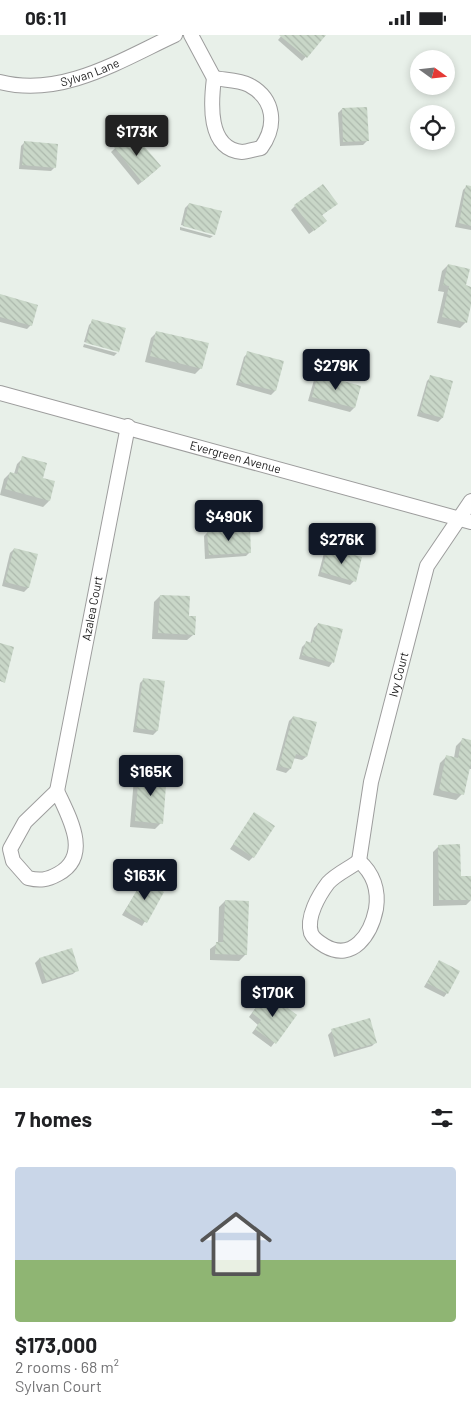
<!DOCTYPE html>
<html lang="en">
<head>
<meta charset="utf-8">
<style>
	:root { --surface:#fff; --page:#f2f2f2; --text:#202124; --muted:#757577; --accent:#111827 }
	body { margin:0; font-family:Barlow,sans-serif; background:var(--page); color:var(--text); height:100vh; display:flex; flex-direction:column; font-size:19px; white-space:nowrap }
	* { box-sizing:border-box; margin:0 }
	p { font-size:16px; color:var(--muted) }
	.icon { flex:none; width:28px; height:28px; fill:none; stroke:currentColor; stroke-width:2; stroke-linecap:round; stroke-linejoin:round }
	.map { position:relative; height:1053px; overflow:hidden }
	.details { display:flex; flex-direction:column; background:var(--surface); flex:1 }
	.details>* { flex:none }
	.needle { width:32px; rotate:105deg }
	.controls { position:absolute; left:410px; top:15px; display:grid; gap:10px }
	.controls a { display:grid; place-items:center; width:45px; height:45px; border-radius:50%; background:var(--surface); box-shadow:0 2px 8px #0003; font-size:25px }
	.price { position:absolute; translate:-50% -42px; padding:0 11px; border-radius:5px; background:var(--accent); color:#fff; font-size:16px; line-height:32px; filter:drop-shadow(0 1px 2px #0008) }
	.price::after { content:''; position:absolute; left:50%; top:30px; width:15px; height:11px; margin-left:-8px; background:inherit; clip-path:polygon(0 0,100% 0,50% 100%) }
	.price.on { background:#222; color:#fff }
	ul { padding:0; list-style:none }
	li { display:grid; align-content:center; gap:10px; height:265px; padding:0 15px }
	li span { display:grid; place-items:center; height:155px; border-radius:5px; color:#555 }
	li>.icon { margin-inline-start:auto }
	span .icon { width:90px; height:90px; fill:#fffc; stroke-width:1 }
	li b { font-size:21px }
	h2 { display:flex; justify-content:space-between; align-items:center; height:60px; padding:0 15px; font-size:21px }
	.status { display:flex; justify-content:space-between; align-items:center; height:35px; padding:0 25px; background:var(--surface); direction:ltr }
	.status svg { height:14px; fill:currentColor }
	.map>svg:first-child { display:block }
	.shadow { fill:#0003 }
	.building { fill:url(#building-back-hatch) }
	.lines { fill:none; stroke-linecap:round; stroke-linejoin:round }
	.street-casing { stroke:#9d9d9d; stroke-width:16 }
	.street { stroke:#fff; stroke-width:14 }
	.labels { text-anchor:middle; stroke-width:5; stroke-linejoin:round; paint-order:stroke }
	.street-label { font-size:12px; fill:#202020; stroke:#fff }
</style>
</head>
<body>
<div class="status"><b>06:11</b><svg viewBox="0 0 49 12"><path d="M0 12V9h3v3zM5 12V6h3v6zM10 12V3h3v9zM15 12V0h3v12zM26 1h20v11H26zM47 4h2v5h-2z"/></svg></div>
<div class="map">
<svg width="471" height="1053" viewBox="0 0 471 1053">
	<defs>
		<pattern id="building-back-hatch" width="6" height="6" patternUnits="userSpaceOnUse" patternTransform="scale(1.25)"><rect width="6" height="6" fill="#c9d7c8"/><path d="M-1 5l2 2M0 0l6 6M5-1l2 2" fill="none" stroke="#acb8ac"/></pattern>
	</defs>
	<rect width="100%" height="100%" fill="#e8f0e9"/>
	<g class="shadow">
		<path d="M282 0H325L302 26 278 5Z"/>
		<path d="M342 74 367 106 363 110 340 111 338 78Z"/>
		<path d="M132 98 156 135 138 150 111 117Z"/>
		<path d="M25 107 55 132 51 136 19 134 21 111Z"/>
		<path d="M467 151 471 152V195L455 192 463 155Z"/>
		<path d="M189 169 220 177 213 200V198L181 190 185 173Z"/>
		<path d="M295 171 332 172 321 181V190L309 199 291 175Z"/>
		<path d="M180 192 213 201 210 203 180 195Z"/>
		<path d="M448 230 464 251 471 253 466 287 460 293 437 288 444 257 438 256 442 236Z"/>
		<path d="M0 261 31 290 27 294 0 287Z"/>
		<path d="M93 286 124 294 118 318V316L84 307 89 290Z"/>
		<path d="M157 297 201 333 195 339 145 327 151 303Z"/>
		<path d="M84 309 117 318 114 321 83 312Z"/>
		<path d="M248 318 283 327 275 356 271 360 236 350 244 322Z"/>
		<path d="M318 341 359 352 354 373 350 377 308 366 314 345Z"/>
		<path d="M431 342 442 383 438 387 417 381 427 346Z"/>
		<path d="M23 423 41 444 54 447 49 466 43 472 0 460 4 444 10 438 14 439 17 429Z"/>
		<path d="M208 497 250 517 246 521 205 524 204 501Z"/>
		<path d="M14 514 36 520 28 553 24 557 2 551 10 518Z"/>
		<path d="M328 514 354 546 350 550 318 541 324 518Z"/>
		<path d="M160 561 188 582 193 600 187 605 152 604 154 567Z"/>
		<path d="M318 589 332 628 329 632 299 624 302 612 306 608 310 609 314 593Z"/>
		<path d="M144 644 157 696 153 700 133 697 140 648Z"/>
		<path d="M293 682 306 722 302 725 293 723 290 734 286 738 276 735 289 686Z"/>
		<path d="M462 705 471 706V734H468L462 759 456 765 433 760 440 728 446 722 454 723 456 711Z"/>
		<path d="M140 737 161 788 155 794 130 792 134 743Z"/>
		<path d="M254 779 253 822 249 826 230 814Z"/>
		<path d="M439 811 459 842H471V865L466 870 433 871V817Z"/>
		<path d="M143 846 163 857 142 891 122 880Z"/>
		<path d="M225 866 245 920 239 926 210 925V914L218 908 219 872Z"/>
		<path d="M71 915 77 935 73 939 42 949 35 928 39 924Z"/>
		<path d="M439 926 447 958 444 962 424 952Z"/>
		<path d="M263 963 296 980 271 1012 252 998 258 990 249 982Z"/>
		<path d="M332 996 376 1007 372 1011 334 1022 328 1000Z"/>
	</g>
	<g class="building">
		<path d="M279 0H326L307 23Z"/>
		<path d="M367 72 369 106 343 107 342 73Z"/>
		<path d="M132 97 161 131 142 147 114 112Z"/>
		<path d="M24 106 58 109 56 133 22 130Z"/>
		<path d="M323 149 338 169 322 180 327 186 314 196 294 170Z"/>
		<path d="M466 150 471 151V191L459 188Z"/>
		<path d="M189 168 222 176 215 200 183 191Z"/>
		<path d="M448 229 470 234 466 250 471 252V270L467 288 442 282 449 251 443 250Z"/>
		<path d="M0 259 38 270 32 291 0 282Z"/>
		<path d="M92 284 126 293 119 317 86 308Z"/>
		<path d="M156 296 209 308 202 334 150 321Z"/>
		<path d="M247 316 284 326 276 356 239 347Z"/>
		<path d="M318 339 361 351 355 373 312 362Z"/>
		<path d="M430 340 453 346 443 383 420 377Z"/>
		<path d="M22 421 47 428 43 443 55 446 50 466 5 454 10 437 17 439Z"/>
		<path d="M250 493 251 518 209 520 207 496Z"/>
		<path d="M14 513 38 519 29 553 5 547Z"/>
		<path d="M328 513 362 522 356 547 321 537Z"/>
		<path d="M160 560 190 561 189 581H196L195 600 158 598Z"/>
		<path d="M318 588 343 594 334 628 302 620 306 606 312 608Z"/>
		<path d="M0 608 14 612 5 648 0 646Z"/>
		<path d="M143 643 165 646 158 696 136 693Z"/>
		<path d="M293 681 317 687 307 722 296 719 291 734 279 731Z"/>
		<path d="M462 703 471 705V728L464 760 439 755 446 720 458 723Z"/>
		<path d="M139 736 167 738 163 789 135 786Z"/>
		<path d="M254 777 275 791 254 823 233 809Z"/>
		<path d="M460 809 461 841H471V865H439L438 810Z"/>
		<path d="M143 844 164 857 147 888 125 876Z"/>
		<path d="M225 865 249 866 247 920 215 919 216 907H223Z"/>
		<path d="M72 913 79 936 46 946 39 923Z"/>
		<path d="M439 925 460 936 448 959 427 948Z"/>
		<path d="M267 957 297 980 276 1009 255 994 261 985 252 978Z"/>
		<path d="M370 983 377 1008 338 1019 331 994Z"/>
	</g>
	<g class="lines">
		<g class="street-casing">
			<g id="street">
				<path d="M191 0 214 43"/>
				<path d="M214 43C225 45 240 45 249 50 275 64 277 91 261 113 255 114 247 117 242 117 207 114 211 67 214 43Z"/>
				<path id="s1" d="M0 47C62 63 121 25 175 0"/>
				<path id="s2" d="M0 358 471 487"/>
				<path id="s3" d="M57 756 128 391"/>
				<path d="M57 756C69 782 92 821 58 839 47 845 40 846 28 843L13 826 10 814 25 787Z"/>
				<path id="s4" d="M359 826 371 747 427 531 471 466"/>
				<path d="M359 826C373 838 379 855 376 874 371 899 353 927 325 911 320 908 313 903 311 898 306 882 319 860 328 848 336 839 350 833 359 826Z"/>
			</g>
		</g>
		<use href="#street" class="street"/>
	</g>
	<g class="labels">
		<g class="street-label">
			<text dy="4" stroke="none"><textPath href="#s1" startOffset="92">Sylvan Lane</textPath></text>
			<text dy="4" stroke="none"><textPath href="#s2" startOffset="244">Evergreen Avenue</textPath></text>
			<text dy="4" stroke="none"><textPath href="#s3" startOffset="186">Azalea Court</textPath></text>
			<text dy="4" stroke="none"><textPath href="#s4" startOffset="191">Ivy Court</textPath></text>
		</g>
	</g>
</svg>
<div class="controls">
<a><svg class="needle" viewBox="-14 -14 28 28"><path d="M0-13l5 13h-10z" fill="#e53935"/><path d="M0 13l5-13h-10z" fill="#757577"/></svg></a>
<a><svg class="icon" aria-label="locate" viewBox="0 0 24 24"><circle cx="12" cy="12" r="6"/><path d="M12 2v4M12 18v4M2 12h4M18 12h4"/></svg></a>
</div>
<b class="price on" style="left:137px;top:122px">$173K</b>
<b class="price" style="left:336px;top:356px">$279K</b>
<b class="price" style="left:229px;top:507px">$490K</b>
<b class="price" style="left:342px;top:530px">$276K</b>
<b class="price" style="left:151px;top:762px">$165K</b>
<b class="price" style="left:145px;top:866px">$163K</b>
<b class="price" style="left:273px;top:983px">$170K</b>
</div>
<section class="details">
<h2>7 homes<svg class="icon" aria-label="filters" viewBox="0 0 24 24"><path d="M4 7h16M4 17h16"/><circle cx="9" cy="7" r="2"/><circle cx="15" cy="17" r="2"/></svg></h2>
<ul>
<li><span style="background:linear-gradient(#c9d6e8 60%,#8fb573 0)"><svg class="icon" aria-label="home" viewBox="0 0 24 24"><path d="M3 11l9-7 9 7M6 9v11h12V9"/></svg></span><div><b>$173,000</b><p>2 rooms · 68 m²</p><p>Sylvan Court</p></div></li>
</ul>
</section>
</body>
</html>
